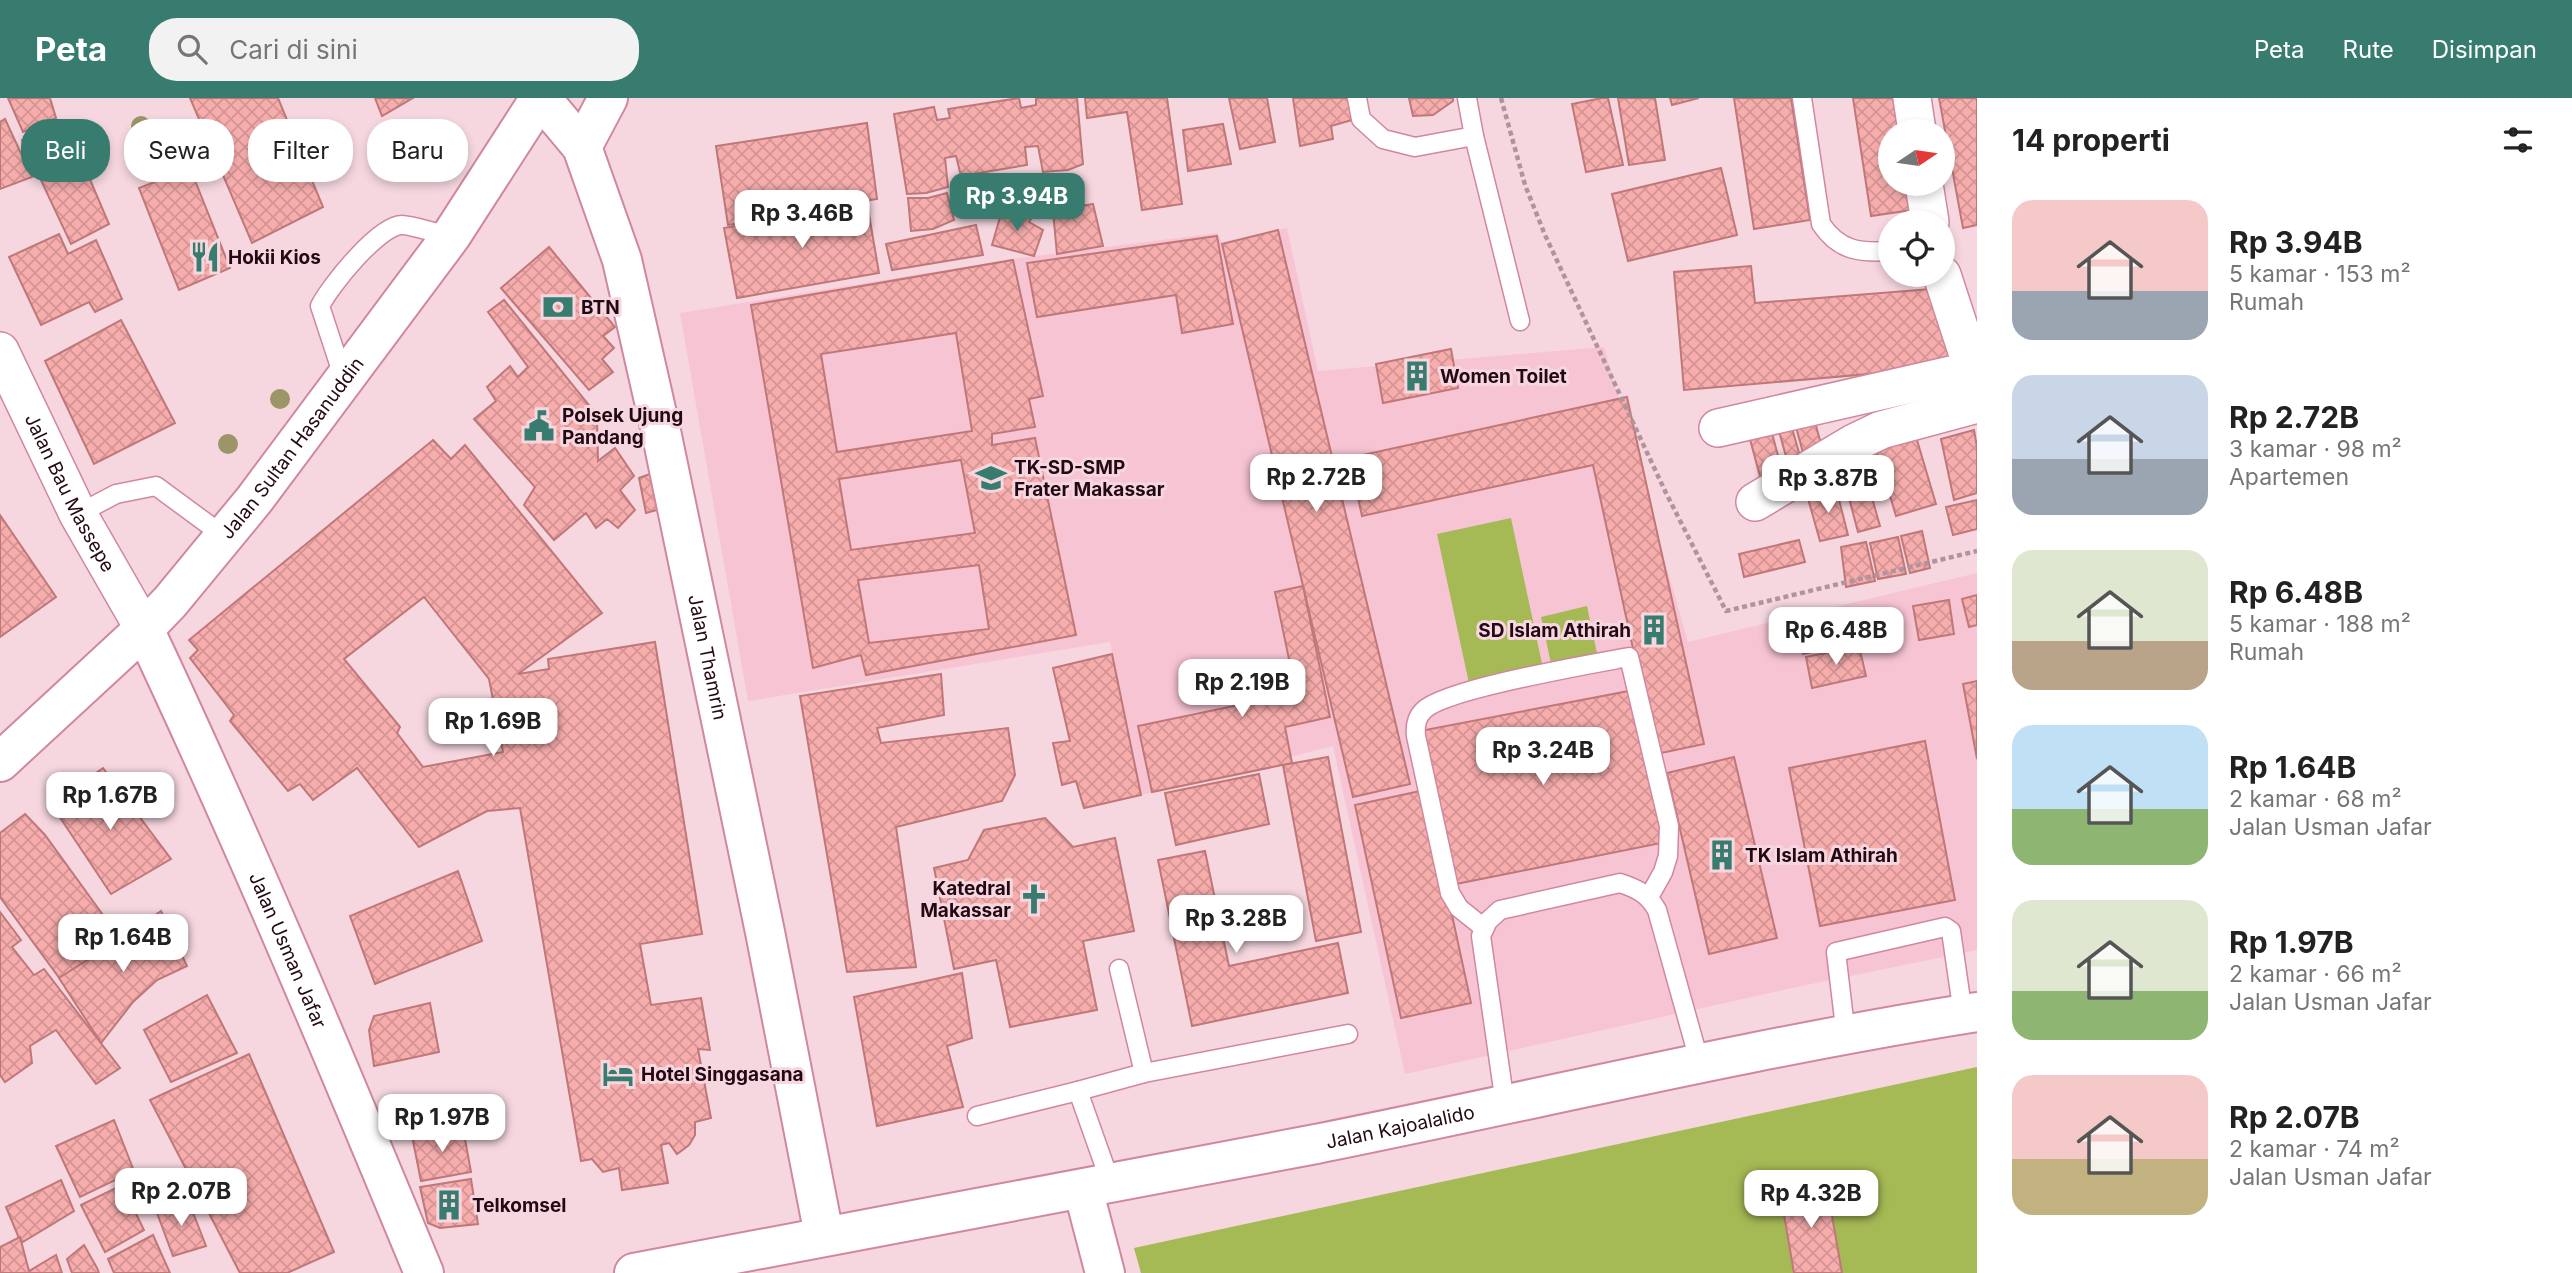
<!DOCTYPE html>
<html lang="id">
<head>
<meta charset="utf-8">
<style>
	:root { --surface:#fff; --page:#f2f2f2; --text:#222; --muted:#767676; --accent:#387c6f }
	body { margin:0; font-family:Inter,sans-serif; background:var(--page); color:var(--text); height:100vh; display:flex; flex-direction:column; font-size:26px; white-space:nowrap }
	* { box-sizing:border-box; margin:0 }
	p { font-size:23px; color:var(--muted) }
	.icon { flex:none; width:38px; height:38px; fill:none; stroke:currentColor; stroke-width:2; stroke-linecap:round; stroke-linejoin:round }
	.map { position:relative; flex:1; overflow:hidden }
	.drawer { display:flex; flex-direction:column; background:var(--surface); width:595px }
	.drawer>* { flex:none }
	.banner { position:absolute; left:21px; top:21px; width:665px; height:63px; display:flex; gap:14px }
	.needle { width:46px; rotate:77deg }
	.tools { position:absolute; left:1878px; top:21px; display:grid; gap:14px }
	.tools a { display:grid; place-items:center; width:77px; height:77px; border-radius:50%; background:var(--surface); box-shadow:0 4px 10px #0003; font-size:35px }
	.price { position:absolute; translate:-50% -60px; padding:0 16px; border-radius:14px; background:#fff; color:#222; font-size:23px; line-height:46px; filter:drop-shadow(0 2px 4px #0008) }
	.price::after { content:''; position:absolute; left:50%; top:42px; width:21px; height:16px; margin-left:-10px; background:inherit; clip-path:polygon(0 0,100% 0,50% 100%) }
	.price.current { background:var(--accent); color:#fff }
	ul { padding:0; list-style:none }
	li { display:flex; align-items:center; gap:21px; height:175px; padding:0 35px }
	li span { display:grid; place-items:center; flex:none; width:196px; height:140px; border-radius:21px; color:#555 }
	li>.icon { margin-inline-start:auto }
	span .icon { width:84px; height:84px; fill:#fffc; stroke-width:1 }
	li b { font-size:30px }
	h2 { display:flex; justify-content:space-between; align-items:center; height:84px; padding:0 35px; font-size:30px }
	.pill { padding:0 24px; border-radius:28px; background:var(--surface); box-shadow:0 4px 10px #0003; font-size:24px; line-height:63px }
	.pill.current { background:var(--accent); color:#fff }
	header { display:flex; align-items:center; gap:42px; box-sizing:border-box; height:98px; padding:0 35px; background:var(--accent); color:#fff }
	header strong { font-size:33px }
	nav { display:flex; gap:38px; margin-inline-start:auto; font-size:24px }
	.search { width:490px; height:63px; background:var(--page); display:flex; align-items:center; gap:18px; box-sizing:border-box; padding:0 24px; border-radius:28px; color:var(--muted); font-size:26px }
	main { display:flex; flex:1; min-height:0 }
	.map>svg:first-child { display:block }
	.built { fill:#f7c4d3 }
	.green { fill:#a5b955 }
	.building { fill:url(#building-cross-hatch); stroke:#c07778; stroke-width:2; fill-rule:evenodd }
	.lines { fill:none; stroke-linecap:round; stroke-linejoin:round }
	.service-casing { stroke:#d0889f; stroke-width:21 }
	.minor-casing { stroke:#d0889f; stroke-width:40 }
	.tertiary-casing { stroke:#d0889f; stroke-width:42 }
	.secondary-casing { stroke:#d0889f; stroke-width:42 }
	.path { stroke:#b1939d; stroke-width:4.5; stroke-dasharray:5 3.5; stroke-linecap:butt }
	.service { stroke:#fff; stroke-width:18 }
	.minor { stroke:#fff; stroke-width:37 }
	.tertiary { stroke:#fff; stroke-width:38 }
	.secondary { stroke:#fff; stroke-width:38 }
	.tree { fill:#9c9568 }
	.labels { text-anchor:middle; stroke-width:6; stroke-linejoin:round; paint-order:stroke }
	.poi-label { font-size:19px; font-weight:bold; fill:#230913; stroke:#f6d7e0; text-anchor:start }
	.street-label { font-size:19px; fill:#230913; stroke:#f6d7e0 }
</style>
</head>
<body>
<header>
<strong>Peta</strong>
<div class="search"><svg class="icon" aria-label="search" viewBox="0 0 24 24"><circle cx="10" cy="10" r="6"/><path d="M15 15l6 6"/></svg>Cari di sini</div>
<nav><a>Peta</a><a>Rute</a><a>Disimpan</a></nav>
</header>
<main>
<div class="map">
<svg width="1977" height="1175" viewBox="0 0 1977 1175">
	<defs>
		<pattern id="building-cross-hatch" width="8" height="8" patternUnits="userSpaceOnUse" patternTransform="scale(1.75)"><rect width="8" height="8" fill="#f8adad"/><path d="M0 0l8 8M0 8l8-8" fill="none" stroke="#d49494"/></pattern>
	</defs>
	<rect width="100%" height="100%" fill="#f6d7e0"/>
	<path class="built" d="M1287 130 1318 273 1604 249 1688 544 1977 475V852L1797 889 1405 976 1333 648 1141 697 1110 544 748 603 680 215 1020 160 1217 135 1222 144Z"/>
	<g class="green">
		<path d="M1511 420 1544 575 1470 590 1437 436Z"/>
		<path d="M1587 508 1598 560 1552 570 1541 519Z"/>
		<path d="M1977 969V1175H1141L1134 1150Z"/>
	</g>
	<g class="building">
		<path d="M8 0H50L56 20 23 34Z"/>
		<path d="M190 0H278L323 109 252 145Z"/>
		<path d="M375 0H413L382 18Z"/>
		<path d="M1019 0 1021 10 1036 7V0H1077L1083 66 1068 72 1043 74 1038 48 1025 49 1027 67 961 78 956 58 945 60 948 89 926 95 907 96 894 16 934 9 937 22 950 20 948 11Z"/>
		<path d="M1085 0H1167L1182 106 1142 112 1127 14 1087 20Z"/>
		<path d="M1229 0H1267L1275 44 1240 51Z"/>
		<path d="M1293 0H1349L1352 22 1331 28 1333 41 1300 48Z"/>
		<path d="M1409 0H1453V3L1433 17 1413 18Z"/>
		<path d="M1602 0H1608L1623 67 1586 74 1572 6Z"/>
		<path d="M1618 0H1655L1665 62 1629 67Z"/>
		<path d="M1670 0H1699L1672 7Z"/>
		<path d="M1734 0H1791L1810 122 1754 131Z"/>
		<path d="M1853 0H1909L1914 33H1890V86H1922L1926 110 1871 118Z"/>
		<path d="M1939 0H1977V127L1963 130Z"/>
		<path d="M5 21 32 79 0 91V24Z"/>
		<path d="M65 23 109 126 71 146 22 42Z"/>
		<path d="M867 25 877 101 728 127 716 48Z"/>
		<path d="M1223 26 1231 66 1188 73 1183 32Z"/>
		<path d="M190 70 230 170 179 192 139 90Z"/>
		<path d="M1721 70 1737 137 1628 163 1612 96Z"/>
		<path d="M947 95 954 122 933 131 911 133 908 100H928Z"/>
		<path d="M867 105 879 175 737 200 724 130Z"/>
		<path d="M1093 106 1103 148 1057 156 1053 113Z"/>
		<path d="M1003 109 1021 118 1026 111 1034 116 1029 124 1043 132 1034 158 992 147Z"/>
		<path d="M976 127 983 157 892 172 886 146Z"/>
		<path d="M1278 132 1410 686 1353 699 1222 146Z"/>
		<path d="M59 136 68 156 96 142 122 201 95 214 89 204 41 227 9 159Z"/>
		<path d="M1217 138 1233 226 1182 235 1176 197 1037 219 1027 165Z"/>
		<path d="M549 149 615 229 603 238 614 250 602 261 613 274 589 292 501 190Z"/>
		<path d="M1013 162 1043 298 1029 301 1035 329 992 336V347L1035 340 1076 537 866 577 861 557 813 570 751 207ZM956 235 972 333 837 354 821 256ZM961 362 975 435 851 452 839 381ZM979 467 989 531 869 545 858 482Z"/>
		<path d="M1751 168 1755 205 1943 190 1950 269 1684 292 1674 174Z"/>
		<path d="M504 202 597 317 598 363 615 350 634 378 620 392 635 412 618 430 607 421 596 430 586 415 554 442 524 407 535 389 474 321 496 303 487 289 510 268 518 279 528 269 488 214Z"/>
		<path d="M121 222 175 325 94 366 45 263Z"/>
		<path d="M1451 251 1458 290 1383 305 1376 266Z"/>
		<path d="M1627 299 1704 646 1656 656 1593 367 1362 418 1349 360Z"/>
		<path d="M1812 313 1824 357 1805 362 1793 318Z"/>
		<path d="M1790 323 1803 369 1790 373 1777 326Z"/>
		<path d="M1769 324 1784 380 1762 386 1747 330Z"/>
		<path d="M1914 332 1936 406 1896 418 1874 344Z"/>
		<path d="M1974 332 1977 349V395L1954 402 1941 341Z"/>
		<path d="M433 342 451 361 465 347 602 515 518 576 549 571 548 561 655 544 702 836 640 846 651 907 701 900 710 952 698 951 711 1020 695 1024V1037L689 1047 677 1056 669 1045 661 1047 668 1085 622 1092 619 1070 603 1074 592 1061 581 1063 520 710 487 713 419 749 357 670 313 702 300 686 288 693 230 623 234 617 190 560 198 552 189 542ZM424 499 489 581 503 654 423 669 397 635 400 629 344 561Z"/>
		<path d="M1861 361 1880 428 1858 434 1840 366Z"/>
		<path d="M658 373 664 410 646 415 639 380Z"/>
		<path d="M1836 390 1848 437 1820 443 1807 397Z"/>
		<path d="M1977 402V431L1953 437 1946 409Z"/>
		<path d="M0 417 56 499 0 539Z"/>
		<path d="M1922 433 1930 470 1910 475 1901 438Z"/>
		<path d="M1898 439 1906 476 1878 481 1870 445Z"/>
		<path d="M1799 442 1805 464 1744 479 1739 456Z"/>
		<path d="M1866 444 1875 483 1846 489 1841 449Z"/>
		<path d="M1303 488 1330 619 1285 629 1292 665 1152 694 1138 628 1296 595 1275 494Z"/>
		<path d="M1977 497V527L1969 529 1962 501Z"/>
		<path d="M1949 502 1954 536 1919 542 1913 508Z"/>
		<path d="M1859 513 1865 542 1803 556 1796 527Z"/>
		<path d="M1859 548 1866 578 1812 590 1806 559Z"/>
		<path d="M1112 556 1141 697 1084 710 1076 683 1062 687 1053 645 1070 643 1053 570Z"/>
		<path d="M941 576 944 617 877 630 881 645 1008 630 1015 677 1002 703 896 729 916 869 847 874 800 598Z"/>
		<path d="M1977 583V661L1963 586Z"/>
		<path d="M1634 592 1666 744 1451 787 1420 633Z"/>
		<path d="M1925 643 1955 802 1820 828 1789 670Z"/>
		<path d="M1328 659 1361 834 1316 843 1283 667Z"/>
		<path d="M1734 659 1777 840 1709 856 1667 675Z"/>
		<path d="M103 670 171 761 111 796 51 706Z"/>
		<path d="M1259 676 1269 726 1176 747 1165 695Z"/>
		<path d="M1425 692 1471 905 1401 920 1355 707Z"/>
		<path d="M25 716 45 737 132 857 74 900 0 799V735Z"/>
		<path d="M1045 720 1073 749 1115 740 1134 833 1083 843 1097 912 1010 929 996 862 954 871 934 770 968 762 984 732Z"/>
		<path d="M1205 753 1229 868 1338 845 1348 895 1192 928 1158 762Z"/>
		<path d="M458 773 482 843 375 886 350 818Z"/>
		<path d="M161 813 187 868 157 882 133 904 101 945 59 880 131 834Z"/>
		<path d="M0 814 21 842 12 849 34 877 44 871 120 970 96 986 56 932 30 948 32 965 5 984 0 977Z"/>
		<path d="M962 875 972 940 947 948 963 1009 877 1028 854 899Z"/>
		<path d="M207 897 237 955 171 984 144 932Z"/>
		<path d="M430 905 439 954 374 968 369 932 374 918Z"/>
		<path d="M249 956 334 1154 287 1175H240L150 1002Z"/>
		<path d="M452 1001 459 1025 399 1039 391 1013Z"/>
		<path d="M114 1022 134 1073 80 1099 56 1048Z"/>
		<path d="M463 1030 471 1074 421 1083 412 1038Z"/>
		<path d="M176 1077 183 1095 150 1109 149 1091Z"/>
		<path d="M471 1081 478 1126 440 1130 428 1125 420 1089Z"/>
		<path d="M61 1082 74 1113 21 1145 6 1109Z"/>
		<path d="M1826 1084 1842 1175H1794L1780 1093Z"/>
		<path d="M122 1087 144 1132 105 1154 81 1107Z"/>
		<path d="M187 1099 206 1148 173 1158 157 1115Z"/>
		<path d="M153 1137 170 1175H114L108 1161Z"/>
		<path d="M20 1139 29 1173 56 1157 62 1175H0V1149Z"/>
		<path d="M84 1147 97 1170 99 1175H72L67 1161Z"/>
	</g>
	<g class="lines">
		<g class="service-casing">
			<g id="service">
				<path d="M1357 0 1361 21 1383 41 1415 49 1474 38 1467 0"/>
				<path d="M1802 0 1821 126C1839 153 1860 155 1890 153"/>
				<path d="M1474 38 1520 223"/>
				<path d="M344 281 320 208C330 188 379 127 402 127 411 127 439 136 451 138"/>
				<path d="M78 416 116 396 156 388 224 438"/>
				<path d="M1484 830 1459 810 1450 795 1416 638C1415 629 1416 620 1423 613 1443 591 1592 566 1629 559L1669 728 1668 758 1663 774 1649 799"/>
				<path d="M1846 938 1836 854 1945 829 1951 833 1963 916"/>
				<path d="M1144 975 1348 936"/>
				<path d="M1505 1006 1481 838 1488 823 1500 812 1620 785C1638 791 1648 796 1657 812L1700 966"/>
				<path d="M977 1018 1078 993"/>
				<path d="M1111 1086 1078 993 1144 975 1119 871"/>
			</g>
		</g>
		<g class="minor-casing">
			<g id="minor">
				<path d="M1912 0 1917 33"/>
				<path d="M1924 86 1930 124"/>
				<path d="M1942 177 1973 272 1977 297"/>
				<path id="s1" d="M0 253 78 416 144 531"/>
				<path d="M1718 330 1973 272"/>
				<path d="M1755 404 1854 345 1881 332 1977 306"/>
			</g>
		</g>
		<g class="tertiary-casing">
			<g id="tertiary">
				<path id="s2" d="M541 0 582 49 622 162 662 338 765 834 824 1137"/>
				<path d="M582 49 608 0"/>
				<path id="s3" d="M144 531C244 743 334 958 424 1175"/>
				<path d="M1083 1091 1105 1175"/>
				<path id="s4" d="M634 1175C861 1130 1089 1091 1316 1046 1536 1002 1755 949 1977 914"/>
			</g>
		</g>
		<g class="secondary-casing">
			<g id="secondary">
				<path id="s5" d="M0 664 144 531 170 504 254 402 451 138 540 0"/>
			</g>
		</g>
		<path class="path" d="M1501 0 1525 87 1545 137 1666 395 1726 513 1977 453"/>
		<use href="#service" class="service"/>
		<use href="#minor" class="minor"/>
		<use href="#tertiary" class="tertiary"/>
		<use href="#secondary" class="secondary"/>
	</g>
	<g class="tree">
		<circle cx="141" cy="28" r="10"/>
		<circle cx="280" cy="301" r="10"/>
		<circle cx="228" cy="346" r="10"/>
	</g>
	<defs>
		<g id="restaurant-bare" transform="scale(2.415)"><path d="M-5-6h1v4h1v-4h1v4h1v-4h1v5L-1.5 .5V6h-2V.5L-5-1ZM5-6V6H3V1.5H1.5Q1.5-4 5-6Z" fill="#387c6f" stroke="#f6d7e0" stroke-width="2.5" paint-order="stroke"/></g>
		<g id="bank-bare" transform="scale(2.415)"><path d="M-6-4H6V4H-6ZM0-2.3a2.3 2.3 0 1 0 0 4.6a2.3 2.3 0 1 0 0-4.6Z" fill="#387c6f" stroke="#f6d7e0" stroke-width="2.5" paint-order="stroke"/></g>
		<g id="building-bare" transform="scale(2.415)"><path d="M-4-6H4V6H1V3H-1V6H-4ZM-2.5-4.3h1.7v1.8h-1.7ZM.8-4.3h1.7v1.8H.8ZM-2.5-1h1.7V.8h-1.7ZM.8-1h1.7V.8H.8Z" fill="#387c6f" stroke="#f6d7e0" stroke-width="2.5" paint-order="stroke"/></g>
		<g id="civic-bare" transform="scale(2.415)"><path d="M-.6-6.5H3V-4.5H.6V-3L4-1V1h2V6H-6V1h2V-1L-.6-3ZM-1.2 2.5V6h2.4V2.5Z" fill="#387c6f" stroke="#f6d7e0" stroke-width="2.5" paint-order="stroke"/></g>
		<g id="school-bare" transform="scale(2.415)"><path d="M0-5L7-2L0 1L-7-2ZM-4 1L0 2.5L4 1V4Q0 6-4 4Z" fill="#387c6f" stroke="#f6d7e0" stroke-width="2.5" paint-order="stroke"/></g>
		<g id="church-bare" transform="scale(2.415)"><path d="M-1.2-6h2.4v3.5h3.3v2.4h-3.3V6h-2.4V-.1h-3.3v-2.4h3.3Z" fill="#387c6f" stroke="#f6d7e0" stroke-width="2.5" paint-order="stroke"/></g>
		<g id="hotel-bare" transform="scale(2.415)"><path d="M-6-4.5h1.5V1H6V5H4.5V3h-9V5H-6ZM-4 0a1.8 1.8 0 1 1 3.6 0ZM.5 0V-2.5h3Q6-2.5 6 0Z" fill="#387c6f" stroke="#f6d7e0" stroke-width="2.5" paint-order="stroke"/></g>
	</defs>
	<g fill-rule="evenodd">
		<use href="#restaurant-bare" x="205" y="159"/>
		<use href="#bank-bare" x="558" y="209"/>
		<use href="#building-bare" x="1417" y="278"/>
		<use href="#civic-bare" x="539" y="328"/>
		<use href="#school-bare" x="991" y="380"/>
		<use href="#building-bare" x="1654" y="532"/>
		<use href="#building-bare" x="1722" y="757"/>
		<use href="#church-bare" x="1034" y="801"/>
		<use href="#hotel-bare" x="618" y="976"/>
		<use href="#building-bare" x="449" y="1107"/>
	</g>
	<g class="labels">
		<g class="poi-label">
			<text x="228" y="166">Hokii Kios</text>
			<text x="581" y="216">BTN</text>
			<text x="1440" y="285">Women Toilet</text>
			<text x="562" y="324">Polsek Ujung<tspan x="562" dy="22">Pandang</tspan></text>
			<text x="1014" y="376">TK-SD-SMP<tspan x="1014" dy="22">Frater Makassar</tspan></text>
			<text x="1631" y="539" text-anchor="end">SD Islam Athirah</text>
			<text x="1745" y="764">TK Islam Athirah</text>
			<text x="1011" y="797" text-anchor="end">Katedral<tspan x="1011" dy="22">Makassar</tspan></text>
			<text x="641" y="983">Hotel Singgasana</text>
			<text x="472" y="1114">Telkomsel</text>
		</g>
		<g class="street-label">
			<text dy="7" stroke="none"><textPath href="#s5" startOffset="430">Jalan Sultan Hasanuddin</textPath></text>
			<text dy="7" stroke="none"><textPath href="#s1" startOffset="158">Jalan Bau Massepe</textPath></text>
			<text dy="7" stroke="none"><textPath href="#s2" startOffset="590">Jalan Thamrin</textPath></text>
			<text dy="7" stroke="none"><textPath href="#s3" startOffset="352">Jalan Usman Jafar</textPath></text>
			<text dy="7" stroke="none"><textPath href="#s4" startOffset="780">Jalan Kajoalalido</textPath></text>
		</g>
	</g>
</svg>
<div class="tools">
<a><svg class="needle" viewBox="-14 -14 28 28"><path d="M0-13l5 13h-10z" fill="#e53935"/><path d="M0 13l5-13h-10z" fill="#767676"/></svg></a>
<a><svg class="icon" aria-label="locate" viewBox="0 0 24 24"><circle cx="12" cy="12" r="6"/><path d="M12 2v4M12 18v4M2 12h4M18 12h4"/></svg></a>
</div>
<b class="price current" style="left:1017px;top:135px">Rp 3.94B</b>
<b class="price" style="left:802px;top:152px">Rp 3.46B</b>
<b class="price" style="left:1316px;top:416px">Rp 2.72B</b>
<b class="price" style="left:1828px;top:417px">Rp 3.87B</b>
<b class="price" style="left:1836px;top:569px">Rp 6.48B</b>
<b class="price" style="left:1242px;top:621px">Rp 2.19B</b>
<b class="price" style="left:493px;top:660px">Rp 1.69B</b>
<b class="price" style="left:1543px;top:689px">Rp 3.24B</b>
<b class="price" style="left:110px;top:734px">Rp 1.67B</b>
<b class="price" style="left:1236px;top:857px">Rp 3.28B</b>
<b class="price" style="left:123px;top:876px">Rp 1.64B</b>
<b class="price" style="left:442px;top:1056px">Rp 1.97B</b>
<b class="price" style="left:181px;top:1130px">Rp 2.07B</b>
<b class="price" style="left:1811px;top:1132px">Rp 4.32B</b>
<div class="banner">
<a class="pill current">Beli</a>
<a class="pill">Sewa</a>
<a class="pill">Filter</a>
<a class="pill">Baru</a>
</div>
</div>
<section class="drawer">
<h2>14 properti<svg class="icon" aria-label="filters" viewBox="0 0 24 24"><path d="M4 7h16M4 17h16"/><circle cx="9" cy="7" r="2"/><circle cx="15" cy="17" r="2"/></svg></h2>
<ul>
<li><span style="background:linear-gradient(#f6c9c9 65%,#9aa5b1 0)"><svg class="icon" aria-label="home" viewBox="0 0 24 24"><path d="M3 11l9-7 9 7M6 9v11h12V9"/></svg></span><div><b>Rp 3.94B</b><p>5 kamar · 153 m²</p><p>Rumah</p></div></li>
<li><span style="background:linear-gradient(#c9d6e8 60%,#9aa5b1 0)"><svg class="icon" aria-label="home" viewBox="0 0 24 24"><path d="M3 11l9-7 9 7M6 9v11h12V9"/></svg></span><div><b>Rp 2.72B</b><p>3 kamar · 98 m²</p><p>Apartemen</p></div></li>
<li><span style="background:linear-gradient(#dfe7d0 65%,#b9a48a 0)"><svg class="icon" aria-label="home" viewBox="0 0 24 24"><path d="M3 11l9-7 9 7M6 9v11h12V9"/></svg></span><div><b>Rp 6.48B</b><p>5 kamar · 188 m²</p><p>Rumah</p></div></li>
<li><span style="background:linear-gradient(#bfe0f5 60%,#8fb573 0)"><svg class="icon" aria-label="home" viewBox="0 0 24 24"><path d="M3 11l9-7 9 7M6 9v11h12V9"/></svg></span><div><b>Rp 1.64B</b><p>2 kamar · 68 m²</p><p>Jalan Usman Jafar</p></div></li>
<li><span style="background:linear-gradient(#dfe7d0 65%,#8fb573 0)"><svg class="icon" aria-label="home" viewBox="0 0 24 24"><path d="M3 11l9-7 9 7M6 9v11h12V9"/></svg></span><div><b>Rp 1.97B</b><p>2 kamar · 66 m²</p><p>Jalan Usman Jafar</p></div></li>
<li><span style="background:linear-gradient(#f6c9c9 60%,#c2b280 0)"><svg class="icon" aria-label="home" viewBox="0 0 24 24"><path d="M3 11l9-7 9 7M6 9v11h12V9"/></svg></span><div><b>Rp 2.07B</b><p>2 kamar · 74 m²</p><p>Jalan Usman Jafar</p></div></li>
</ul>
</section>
</main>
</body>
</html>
